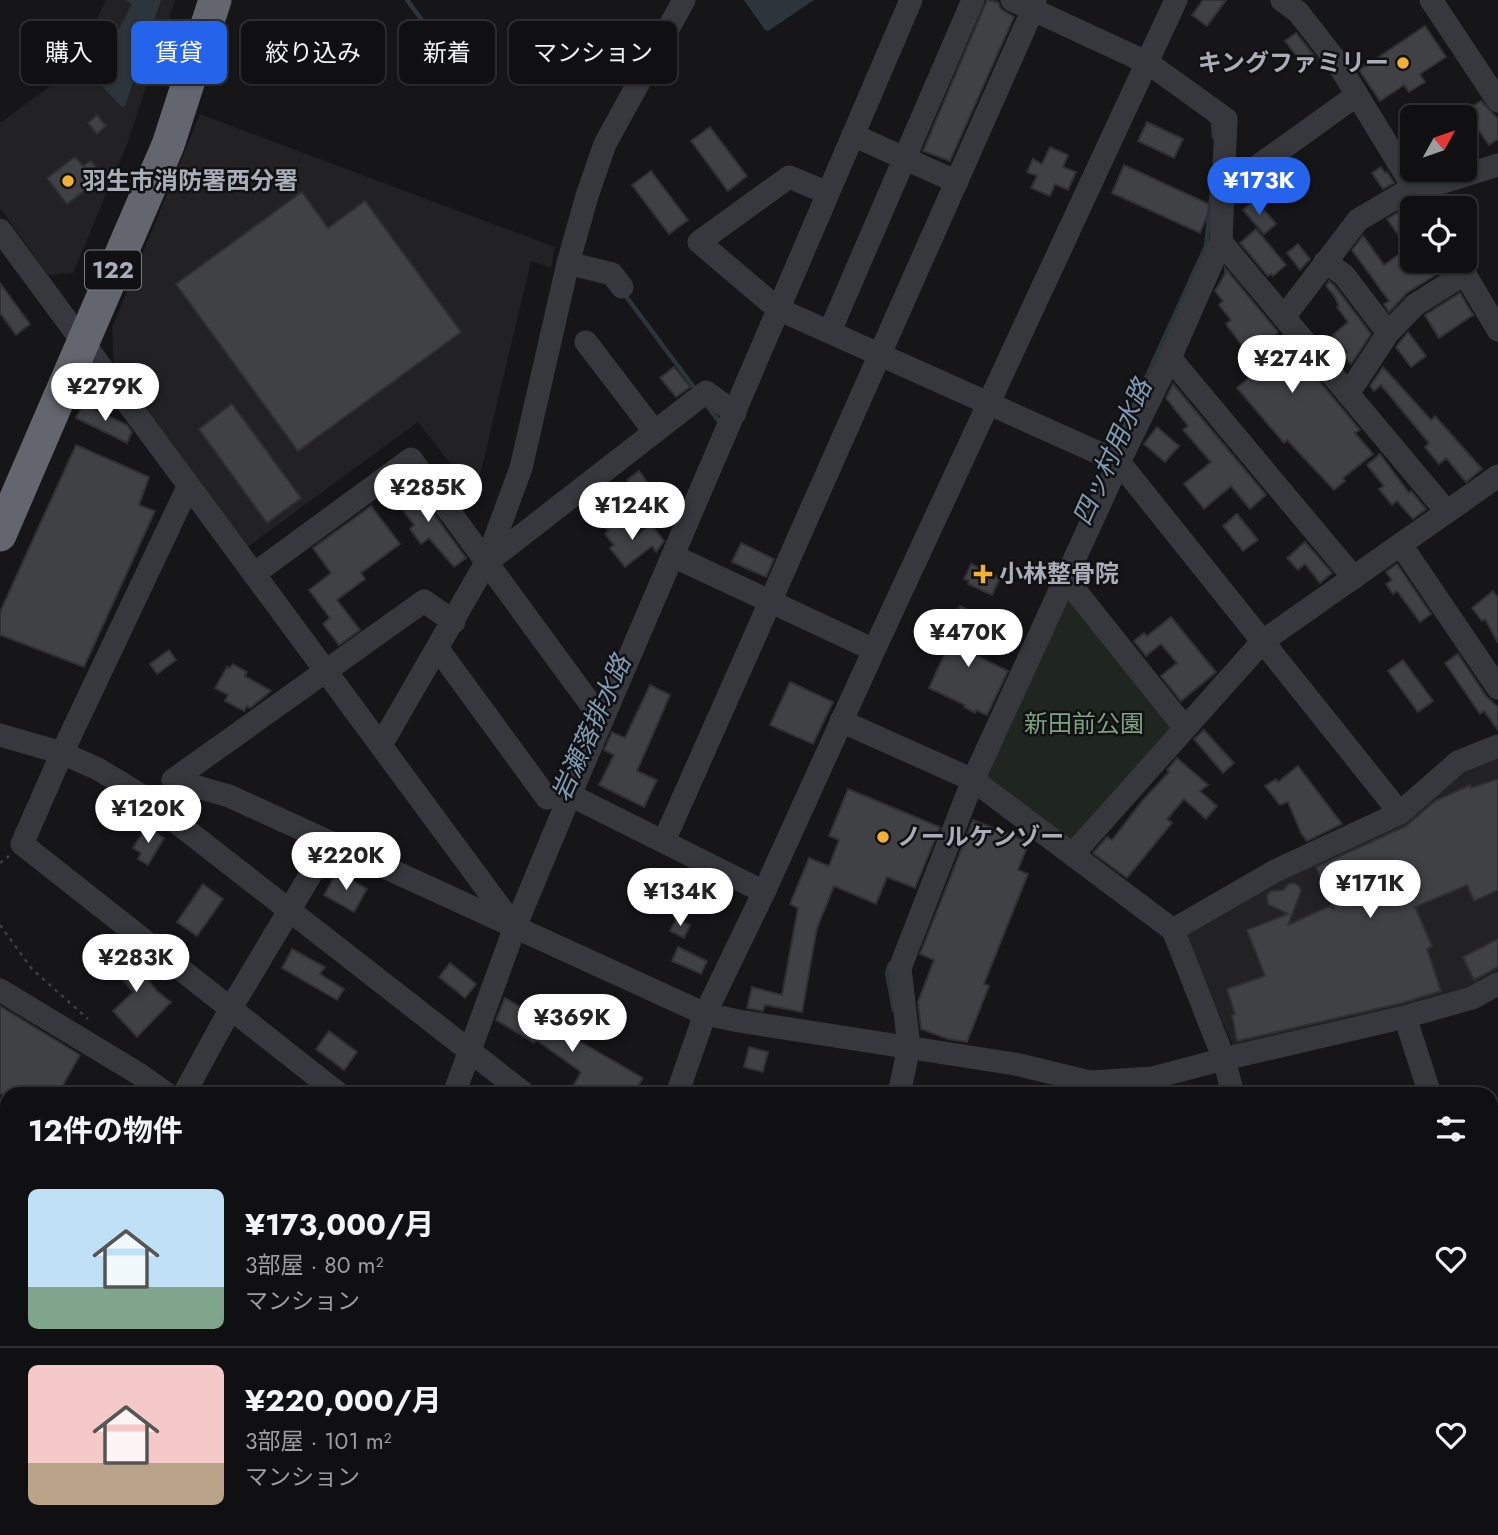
<!DOCTYPE html>
<html lang="ja">
<head>
<meta charset="utf-8">
<style>
	:root { --surface:#101012; --page:#1e1e20; --text:#f1f3f6; --muted:#9c9d9f; --line:#303032; --accent:#2563eb }
	body { margin:0; font-family:Jost,"Noto Sans JP",sans-serif; background:var(--page); color:var(--text); height:100vh; display:flex; flex-direction:column; font-size:26px; white-space:nowrap }
	* { box-sizing:border-box; margin:0 }
	p { font-size:23px; color:var(--muted) }
	.icon { flex:none; width:38px; height:38px; fill:none; stroke:currentColor; stroke-width:2; stroke-linecap:round; stroke-linejoin:round }
	.map { position:relative; flex:1; overflow:hidden }
	.panel { position:absolute; left:0px; top:1087px; width:1498px; height:450px; display:flex; flex-direction:column; background:var(--surface); border-radius:21px 21px 0 0; box-shadow:0 2px 5px #0004,0 0 0 2px var(--line) }
	.panel>* { flex:none }
	.top-card { position:absolute; left:21px; top:21px; width:700px; height:63px; display:flex; gap:14px }
	.needle { width:46px; rotate:50deg }
	.tools { position:absolute; left:1400px; top:105px; display:grid; gap:14px }
	.tools a { display:grid; place-items:center; width:77px; height:77px; border-radius:10px; background:var(--surface); box-shadow:0 2px 5px #0004,0 0 0 2px var(--line); font-size:35px }
	.price { position:absolute; translate:-50% -60px; padding:0 16px; border-radius:24px; background:#fff; color:#222; font-size:23px; line-height:46px; filter:drop-shadow(0 2px 4px #0008) }
	.price::after { content:''; position:absolute; left:50%; top:42px; width:21px; height:16px; margin-left:-10px; background:inherit; clip-path:polygon(0 0,100% 0,50% 100%) }
	.price.on { background:var(--accent); color:#fff }
	ul { padding:0; list-style:none }
	li { display:flex; align-items:center; gap:21px; height:175px; padding:0 28px }
	li+li { border-top:2px solid var(--line) }
	li span { display:grid; place-items:center; flex:none; width:196px; height:140px; border-radius:10px; color:#555 }
	li>.icon { margin-inline-start:auto }
	span .icon { width:84px; height:84px; fill:#fffc; stroke-width:1 }
	li b { font-size:30px }
	h2 { display:flex; justify-content:space-between; align-items:center; height:84px; padding:0 28px; font-size:30px }
	.pill { padding:0 24px; border-radius:10px; background:var(--surface); box-shadow:0 2px 5px #0004,0 0 0 2px var(--line); font-size:24px; line-height:63px }
	.pill.on { background:var(--accent); color:#fff }
	.map>svg:first-child { display:block }
	.built { fill:#222225 }
	.green { fill:#1e261f }
	.water { fill:#2c353c }
	.lines { fill:none; stroke-linecap:round; stroke-linejoin:round }
	.stream { stroke:#2c353c; stroke-width:4.5 }
	.building { fill:#404145; stroke:#303034; stroke-width:2 }
	.path { stroke:#3d3f44; stroke-width:2.5; stroke-dasharray:3.5 5; stroke-linecap:butt }
	.minor { stroke:#37383d; stroke-width:23 }
	.highway { stroke:#63666e; stroke-width:33 }
	.poi-dot { fill:#f2b134; stroke:#111113; stroke-width:2.5 }
	.labels { text-anchor:middle; stroke-width:5; stroke-linejoin:round; paint-order:stroke }
	.shield { fill:#111113; stroke:#7b7e86; stroke-width:2 }
	.shield-label { font-size:23px; font-weight:bold; fill:#a8adb8 }
	.poi-label { font-size:24px; font-weight:bold; fill:#a8adb8; stroke:#111113; text-anchor:start }
	.park-label { font-size:24px; fill:#7fa381; stroke:#111113 }
	.water-label { font-size:26px; font-style:italic; fill:#7f9bb3; stroke:#111113 }
</style>
</head>
<body>
<div class="map">
<svg width="1498" height="1535" viewBox="0 0 1498 1535">
	<rect width="100%" height="100%" fill="#161618"/>
	<g class="built">
		<path d="M106 0H175L127 144 73 273 48 275 0 208V123L71 71Z"/>
		<path d="M200 114 555 247 551 268 531 261 475 496 418 422 246 548 114 369 112 328Z"/>
		<path d="M1498 750V974L1472 988 1365 1020 1234 1048 1182 929 1460 765Z"/>
		<path d="M1388 1530H1433L1442 1535H1385Z"/>
	</g>
	<path class="green" d="M1066 579 1184 727 1073 854 973 780Z"/>
	<g class="water">
		<path d="M125 0H161L125 106 122 107 95 79 94 76 132 4Z"/>
		<path d="M744 0H814L768 31 765 30Z"/>
	</g>
	<g class="lines">
		<g class="stream">
			<path d="M407 0 450 58"/>
			<path d="M1210 119 1213 122 1214 137"/>
			<path d="M625 295 693 386"/>
			<path d="M708 407 722 425"/>
			<path d="M1118 440 1206 246 1212 191"/>
			<path d="M890 964 887 973 894 1010"/>
		</g>
	</g>
	<g class="building">
		<path d="M987 0 998 2 1001 9 1014 17 950 161 923 151Z"/>
		<path d="M1203 0H1226L1207 26 1192 15Z"/>
		<path d="M1425 26 1446 57 1420 74 1425 82 1409 92 1404 85 1380 101 1359 70Z"/>
		<path d="M1296 33 1317 59 1306 68 1285 41Z"/>
		<path d="M1481 101 1498 119V139L1489 145 1465 111Z"/>
		<path d="M97 115 106 126 97 134 88 123Z"/>
		<path d="M1147 122 1183 139 1174 158 1138 141Z"/>
		<path d="M710 127 747 176 728 191 691 141Z"/>
		<path d="M1050 147 1068 155 1063 167 1076 172 1068 190 1055 184 1050 196 1031 188 1037 176 1027 172 1033 159 1042 164Z"/>
		<path d="M75 157 83 166 91 161 103 176 67 204 47 178Z"/>
		<path d="M1124 165 1209 204 1208 214 1200 233 1112 193Z"/>
		<path d="M1381 167 1385 173 1387 172 1394 183 1383 189 1372 173Z"/>
		<path d="M651 171 688 220 669 234 632 185Z"/>
		<path d="M302 192 328 228 365 201 461 332 298 451 176 284Z"/>
		<path d="M1255 199 1276 224 1264 234 1243 210Z"/>
		<path d="M1409 206 1412 212V261H1437L1443 270 1407 293 1389 312 1384 304 1389 301 1352 250 1363 236 1384 265 1408 248 1387 219Z"/>
		<path d="M1256 229 1286 265 1273 276 1271 274 1268 276 1240 243Z"/>
		<path d="M1298 244 1310 259 1300 270 1287 253Z"/>
		<path d="M1225 268 1278 332 1266 343 1289 368 1301 359 1360 430 1355 433 1373 454 1343 478 1345 481 1334 490 1287 440 1284 443 1237 388 1259 369 1226 324 1231 320 1219 305 1223 301 1215 291 1225 274Z"/>
		<path d="M1329 281 1334 285 1371 334 1351 364 1343 355 1347 352 1333 335 1348 322 1337 307 1339 306 1335 297 1326 286Z"/>
		<path d="M0 283 30 324 16 335 0 313Z"/>
		<path d="M1460 293 1473 315 1439 338 1425 315Z"/>
		<path d="M1408 332 1426 356 1411 367 1396 347Z"/>
		<path d="M674 367 690 387 676 397 660 378Z"/>
		<path d="M1383 367 1431 420 1435 416 1482 469 1466 482 1446 458 1439 464 1425 447 1429 443 1381 385 1374 391 1370 386Z"/>
		<path d="M1173 384 1266 495 1250 509 1231 486 1204 509 1184 484 1211 462 1183 430 1188 426 1166 398Z"/>
		<path d="M83 404 127 425 132 432 127 443 76 418Z"/>
		<path d="M232 404 301 498 267 523 199 429Z"/>
		<path d="M1157 427 1179 446 1165 462 1144 444Z"/>
		<path d="M76 445 149 477 139 505 155 511 84 667 0 635V612Z"/>
		<path d="M1380 454 1409 493 1411 491 1426 509 1413 519 1397 501 1392 505 1379 489 1384 486 1367 465Z"/>
		<path d="M639 471 653 490 650 492 664 513 653 521 627 480Z"/>
		<path d="M408 479 466 558 454 567 429 538 421 544 410 529 414 525 402 509 408 504 396 488Z"/>
		<path d="M598 494 609 509 597 516 587 502Z"/>
		<path d="M371 506 400 544 361 573 365 579 337 600 360 630 339 645 323 624 330 618 309 590 331 573 313 548Z"/>
		<path d="M1237 514 1258 540 1243 551 1223 526Z"/>
		<path d="M603 524H621L633 539 651 524 664 541 656 552 652 546 625 567 610 548 614 545 605 534 608 531Z"/>
		<path d="M1305 542 1332 573 1320 583 1305 564 1298 570 1287 558Z"/>
		<path d="M741 543 774 559 766 577 732 562Z"/>
		<path d="M971 564 1000 578 992 595 968 584 969 581 964 579Z"/>
		<path d="M1397 564 1431 614 1420 622 1397 591 1393 594 1386 584 1392 580 1386 572Z"/>
		<path d="M1493 591 1498 598V643L1485 619 1482 621 1472 608Z"/>
		<path d="M960 606 983 617 967 651 1008 671 987 715 976 710 975 713 964 707 965 705 929 688 952 638 951 637 958 622 953 620Z"/>
		<path d="M1171 617 1216 672 1181 701 1161 676 1177 663 1161 644 1146 656 1134 641 1144 633 1147 636Z"/>
		<path d="M169 650 176 660 157 674 150 664Z"/>
		<path d="M1458 654 1486 696 1498 707V730L1484 711 1480 714 1445 663Z"/>
		<path d="M1403 660 1433 701 1418 712 1388 671Z"/>
		<path d="M233 664 247 672 245 676 271 691 250 708 247 706 244 711 225 701 228 695 215 688 227 667 230 668Z"/>
		<path d="M790 682 833 702 813 744 770 725Z"/>
		<path d="M650 685 670 695 637 771 657 780 644 807 599 785 614 755 604 750 612 732 625 738Z"/>
		<path d="M1204 730 1234 763 1223 773 1194 739Z"/>
		<path d="M1177 758 1208 785 1200 791 1217 806 1206 819 1184 799 1167 819 1172 823 1127 878 1093 853 1107 837 1112 840 1143 800 1169 772 1167 770Z"/>
		<path d="M1298 766 1342 824 1307 841 1301 833 1288 802 1280 805 1265 786 1276 779 1278 782Z"/>
		<path d="M1498 779V890L1474 901 1467 885 1415 907 1432 946 1427 949 1441 991 1402 1003 1237 1041 1232 1015 1235 1014 1227 989 1265 976 1247 930 1288 914 1268 904 1267 895 1271 891 1283 890 1289 884 1294 883 1299 886 1301 891 1288 925 1330 906 1333 908 1316 867 1406 826 1435 801 1470 785 1471 788Z"/>
		<path d="M848 789 940 827 915 888 887 877 876 904 834 886 817 928 802 1012 765 1005 763 1011 747 1008 752 987 782 995 798 908 790 904 809 858 829 866 839 840 829 836Z"/>
		<path d="M973 820 1029 842 1018 870 1028 874 984 984 989 986 967 1042 948 1039 921 1029 918 1002 934 960 920 954Z"/>
		<path d="M146 827 164 838 148 865 138 859 141 853 133 848Z"/>
		<path d="M337 872 367 889 354 912 324 895Z"/>
		<path d="M203 884 223 899 197 936 177 922Z"/>
		<path d="M676 919 690 925 684 938 670 931Z"/>
		<path d="M1498 939V967L1474 980 1463 957Z"/>
		<path d="M122 945 139 962 136 965 157 991 171 1002 137 1037 113 1011 133 992 106 959Z"/>
		<path d="M678 947 707 961 701 974 672 961Z"/>
		<path d="M292 949 325 967 320 974 344 989 337 1000 282 968Z"/>
		<path d="M450 963 476 984 465 998 439 977Z"/>
		<path d="M505 998 643 1078 633 1094H577L571 1090 581 1072 536 1040 534 1043 496 1020Z"/>
		<path d="M0 1006 80 1055 58 1094H0Z"/>
		<path d="M329 1031 357 1052 344 1070 316 1049Z"/>
		<path d="M749 1047 768 1052 763 1072 744 1067Z"/>
	</g>
	<g class="lines">
		<g class="path">
			<path d="M0 863 9 856"/>
			<path d="M0 925 32 969 88 1019"/>
		</g>
		<g class="minor">
			<path d="M1282 0 1298 12 1337 62 1426 208"/>
			<path d="M1431 0 1498 101"/>
			<path d="M853 135 957 182"/>
			<path d="M1223 191 1357 95"/>
			<path d="M828 193 789 177 699 242 778 309 1119 462 1400 813"/>
			<path d="M1417 194 1427 187 1498 165"/>
			<path d="M0 230 514 926"/>
			<path d="M1221 242 1447 512"/>
			<path d="M1457 261 1498 330"/>
			<path d="M1325 262 1344 275 1388 333"/>
			<path d="M568 263 612 274 622 287"/>
			<path d="M1284 317 1358 220 1414 187"/>
			<path d="M830 331 973 0"/>
			<path d="M586 342 654 431"/>
			<path d="M1170 358 1354 578"/>
			<path d="M1348 394 1388 333 1415 305 1464 274"/>
			<path d="M188 487 62 753 22 844 339 1094"/>
			<path d="M1401 545 1498 688"/>
			<path d="M673 556 874 650"/>
			<path d="M486 563 706 392 735 413"/>
			<path d="M254 574 411 459 589 702"/>
			<path d="M1066 579 1184 727"/>
			<path d="M438 649 547 798"/>
			<path d="M841 721 973 780 1173 930 1224 1059 1233 1094"/>
			<path d="M0 735 62 753 98 769 144 797 525 1094"/>
			<path d="M381 745 486 563 521 468 568 263 587 196 605 144 684 0"/>
			<path d="M173 780 229 796 705 1014 739 1021 1015 1064 1090 1082 1152 1078 1224 1059 1405 1017 1472 998 1498 984"/>
			<path d="M173 780 424 601 454 622"/>
			<path d="M570 795 764 892"/>
			<path d="M664 841 1033 9 1035 0"/>
			<path d="M1073 854 1263 641 1498 476"/>
			<path d="M1173 930 1275 871 1400 813 1458 762 1498 746"/>
			<path d="M0 990 139 1074 167 1094"/>
			<path d="M1405 1017 1430 1094"/>
			<path d="M184 1094 231 1008 330 842"/>
			<path d="M454 1094 515 927 570 795 911 0"/>
			<path d="M677 1094 705 1014 764 892 874 650 1176 0"/>
			<path d="M899 1094 909 1047 900 968 973 780 1119 462 1170 358 1221 242 1226 119 1148 63 1012 0"/>
			<path d="M1491 1167 1498 1165"/>
			<path d="M0 1207 7 1211"/>
			<path d="M1491 1285 1498 1307"/>
			<path d="M1491 1337 1498 1335"/>
			<path d="M0 1412 7 1400"/>
			<path d="M0 1466 7 1470"/>
			<path d="M113 1530 124 1535"/>
			<path d="M270 1530V1535"/>
			<path d="M494 1530 520 1535"/>
			<path d="M917 1530 927 1535"/>
			<path d="M1192 1530 1201 1535"/>
			<path d="M1441 1530 1450 1535"/>
			<path d="M203 1535 206 1530"/>
			<path d="M435 1535 436 1530"/>
			<path d="M560 1535 561 1530"/>
			<path d="M668 1535 669 1530"/>
			<path d="M786 1535 787 1530"/>
			<path d="M807 1535 808 1530"/>
			<path d="M894 1535 895 1530"/>
			<path d="M991 1535 994 1530"/>
			<path d="M1372 1535 1376 1530"/>
		</g>
		<path class="highway" d="M0 535 168 145 215 0"/>
	</g>
	<g class="poi-dot">
		<circle cx="1403" cy="63" r="7"/>
		<circle cx="68" cy="181" r="7"/>
		<path d="M979.5 563.5h7v7h7v7h-7v7h-7v-7h-7v-7h7z"/>
		<circle cx="883" cy="837" r="7"/>
	</g>
	<g class="labels">
		<rect class="shield" x="85" y="250.5" width="56" height="39" rx="5"/>
		<g class="shield-label">
			<text x="113" y="278">122</text>
		</g>
		<g class="poi-label">
			<text x="1389" y="71" text-anchor="end">キングファミリー</text>
			<text x="82" y="189">羽生市消防署西分署</text>
			<text x="999" y="582">小林整骨院</text>
			<text x="897" y="845">ノールケンゾー</text>
		</g>
		<g class="park-label">
			<text x="1084" y="732">新田前公園</text>
		</g>
		<g class="water-label">
			<text transform="translate(1112 452) rotate(-66)" y="9">四ッ村用水路</text>
			<text transform="translate(591 728) rotate(-66)" y="9">岩瀬落排水路</text>
		</g>
	</g>
</svg>
<div class="tools">
<a><svg class="needle" viewBox="-14 -14 28 28"><path d="M0-13l5 13h-10z" fill="#e53935"/><path d="M0 13l5-13h-10z" fill="#9c9d9f"/></svg></a>
<a><svg class="icon" aria-label="locate" viewBox="0 0 24 24"><circle cx="12" cy="12" r="6"/><path d="M12 2v4M12 18v4M2 12h4M18 12h4"/></svg></a>
</div>
<b class="price on" style="left:1259px;top:217px">¥173K</b>
<b class="price" style="left:1292px;top:395px">¥274K</b>
<b class="price" style="left:105px;top:423px">¥279K</b>
<b class="price" style="left:428px;top:524px">¥285K</b>
<b class="price" style="left:632px;top:542px">¥124K</b>
<b class="price" style="left:968px;top:669px">¥470K</b>
<b class="price" style="left:148px;top:845px">¥120K</b>
<b class="price" style="left:346px;top:892px">¥220K</b>
<b class="price" style="left:1370px;top:920px">¥171K</b>
<b class="price" style="left:680px;top:928px">¥134K</b>
<b class="price" style="left:136px;top:994px">¥283K</b>
<b class="price" style="left:572px;top:1054px">¥369K</b>
<div class="top-card">
<a class="pill">購入</a>
<a class="pill on">賃貸</a>
<a class="pill">絞り込み</a>
<a class="pill">新着</a>
<a class="pill">マンション</a>
</div>
<section class="panel">
<h2>12件の物件<svg class="icon" aria-label="filters" viewBox="0 0 24 24"><path d="M4 7h16M4 17h16"/><circle cx="9" cy="7" r="2"/><circle cx="15" cy="17" r="2"/></svg></h2>
<ul>
<li><span style="background:linear-gradient(#bfe0f5 70%,#7fa58c 0)"><svg class="icon" aria-label="home" viewBox="0 0 24 24"><path d="M3 11l9-7 9 7M6 9v11h12V9"/></svg></span><div><b>¥173,000/月</b><p>3部屋 · 80 m²</p><p>マンション</p></div><svg class="icon" aria-label="heart" viewBox="0 0 24 24"><path d="M12 20l-8-8c-3-5 5-10 8-4 3-6 11-1 8 4z"/></svg></li>
<li><span style="background:linear-gradient(#f6c9c9 70%,#b9a48a 0)"><svg class="icon" aria-label="home" viewBox="0 0 24 24"><path d="M3 11l9-7 9 7M6 9v11h12V9"/></svg></span><div><b>¥220,000/月</b><p>3部屋 · 101 m²</p><p>マンション</p></div><svg class="icon" aria-label="heart" viewBox="0 0 24 24"><path d="M12 20l-8-8c-3-5 5-10 8-4 3-6 11-1 8 4z"/></svg></li>
</ul>
</section>
</div>
</body>
</html>
